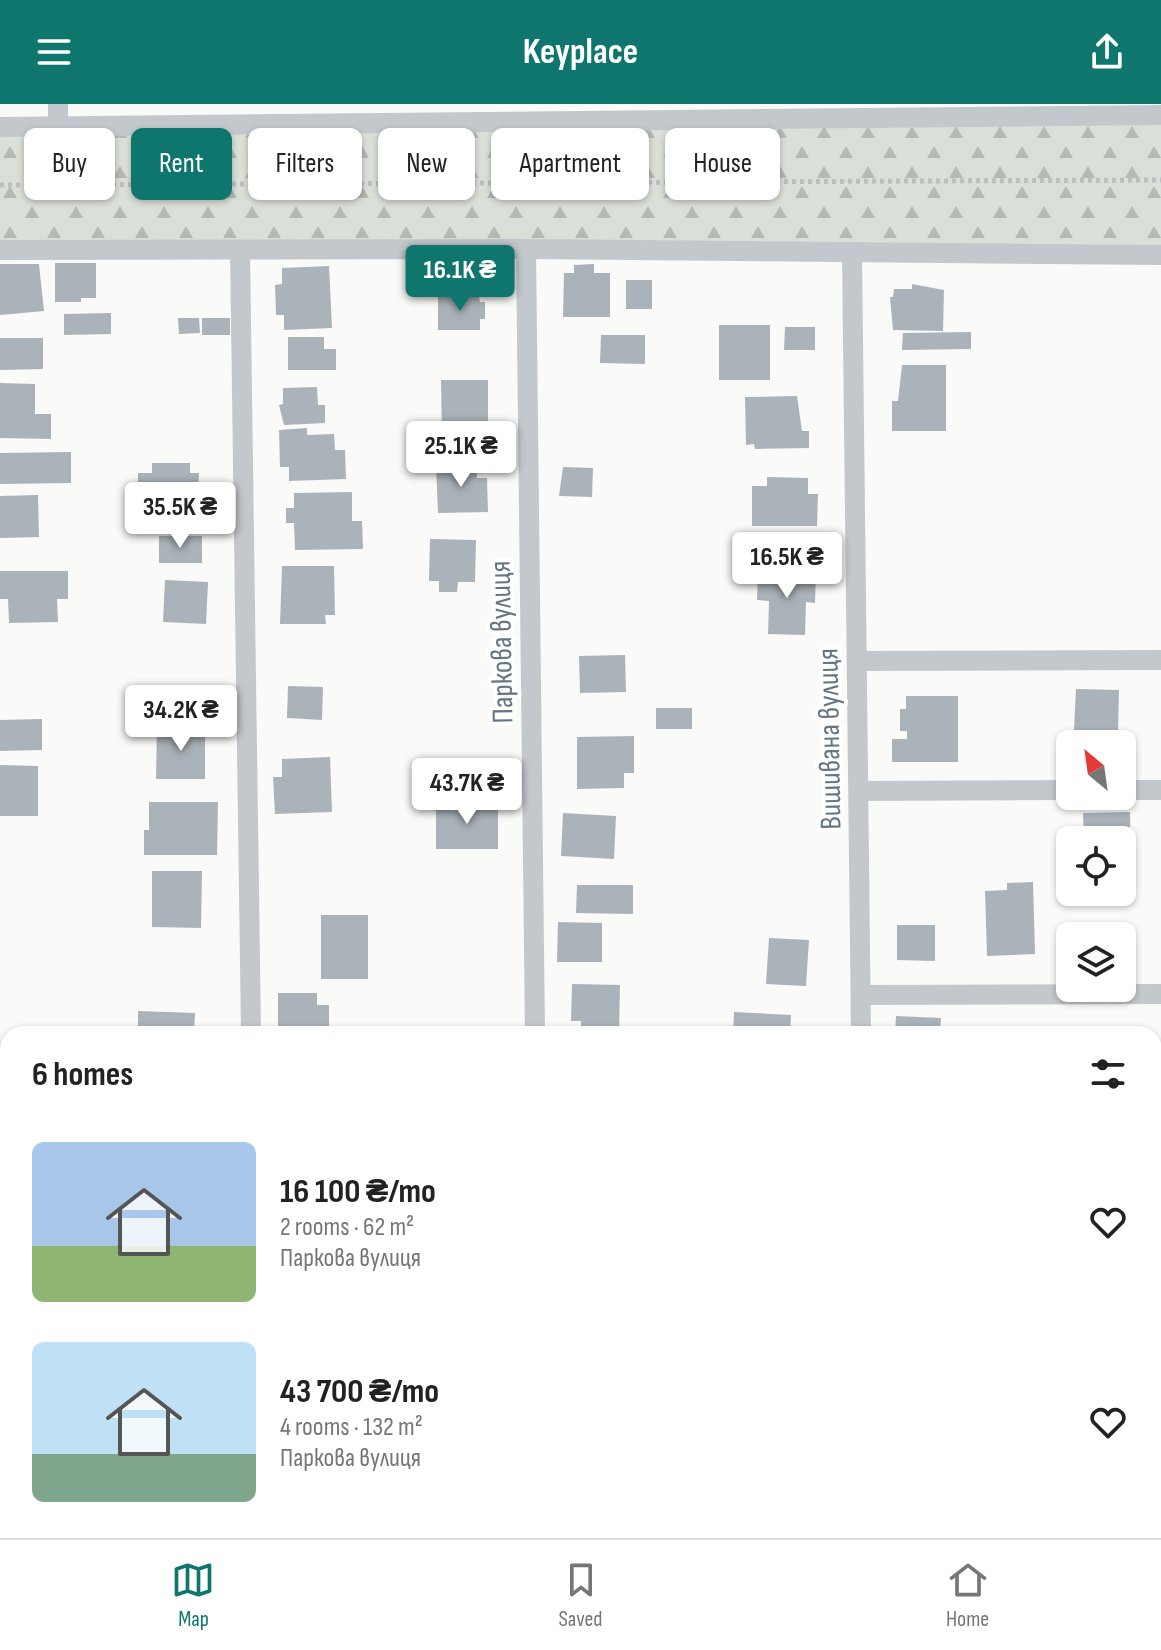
<!DOCTYPE html>
<html lang="en">
<head>
<meta charset="utf-8">
<style>
	:root { --surface:#fff; --page:#f6f6f6; --text:#222; --muted:#767676; --line:#e0e0e0; --accent:#0f766e }
	body { margin:0; font-family:"Sofia Sans Condensed",sans-serif; background:var(--page); color:var(--text); height:100vh; display:flex; flex-direction:column; font-size:30px; white-space:nowrap }
	* { box-sizing:border-box; margin:0 }
	p { font-size:26px; color:var(--muted) }
	.icon { flex:none; width:44px; height:44px; fill:none; stroke:currentColor; stroke-width:2; stroke-linecap:round; stroke-linejoin:round }
	.map { position:relative; flex:1; overflow:hidden }
	.details { position:absolute; left:0px; top:922px; width:1162px; height:512px; display:flex; flex-direction:column; background:var(--surface); border-radius:24px 24px 0 0; box-shadow:0 2px 6px #0004 }
	.details>* { flex:none }
	.hud { position:absolute; left:24px; top:24px; width:1114px; height:72px; display:flex; gap:16px }
	.needle { width:52px; rotate:331deg }
	.fabs { position:absolute; left:1056px; top:626px; display:grid; gap:16px }
	.fabs a { display:grid; place-items:center; width:80px; height:80px; border-radius:12px; background:var(--surface); box-shadow:0 2px 6px #0004; font-size:40px }
	.price { position:absolute; translate:-50% -68px; padding:0 18px; border-radius:8px; background:#fff; color:#222; font-size:26px; line-height:52px; filter:drop-shadow(0 2px 4px #0008) }
	.price::after { content:''; position:absolute; left:50%; top:48px; width:24px; height:18px; margin-left:-12px; background:inherit; clip-path:polygon(0 0,100% 0,50% 100%) }
	.price.on { background:var(--accent); color:#fff }
	ul { padding:0; list-style:none }
	li { display:flex; align-items:center; gap:24px; height:200px; padding:0 32px }
	li span { display:grid; place-items:center; flex:none; width:224px; height:160px; border-radius:12px; color:#555 }
	li>.icon { margin-inline-start:auto }
	span .icon { width:96px; height:96px; fill:#fffc; stroke-width:1 }
	li b { font-size:34px }
	h2 { display:flex; justify-content:space-between; align-items:center; height:96px; padding:0 32px; font-size:34px }
	.chip { padding:0 28px; border-radius:12px; background:var(--surface); box-shadow:0 2px 6px #0004; font-size:28px; line-height:72px }
	.chip.on { background:var(--accent); color:#fff }
	header { display:flex; justify-content:space-between; align-items:center; height:104px; padding:0 32px; background:var(--accent); color:#fff; font-size:36px; font-weight:700 }
	.tab-bar { display:flex; justify-content:space-around; align-items:center; height:112px; border-top:2px solid var(--line); background:var(--surface); font-size:22px; color:var(--muted) }
	.tab-bar a { display:grid; justify-items:center; gap:4px }
	.tab-bar .on { color:var(--accent) }
	.map>svg:first-child { display:block }
	.forest { fill:url(#forest-firs) }
	.building { fill:#aab3b9 }
	.lines { fill:none; stroke-linecap:round; stroke-linejoin:round }
	.path { stroke:#bbbfc2; stroke-width:5; stroke-dasharray:4 4; stroke-linecap:butt }
	.street { stroke:#c3c8cc; stroke-width:20 }
	.labels { text-anchor:middle; stroke-width:8; stroke-linejoin:round; paint-order:stroke }
	.street-label { font-size:30px; fill:#657683; stroke:#fff }
</style>
</head>
<body>
<header><svg class="icon" aria-label="menu" viewBox="0 0 24 24"><path d="M4 6h16M4 12h16M4 18h16"/></svg>Keyplace<svg class="icon" aria-label="share" viewBox="0 0 24 24"><path d="M12 15V3M7 8l5-5 5 5M5 13v7h14v-7"/></svg></header>
<div class="map">
<svg width="1161" height="1434" viewBox="0 0 1161 1434">
	<defs>
		<pattern id="forest-firs" width="22" height="20" patternUnits="userSpaceOnUse" patternTransform="scale(2)"><rect width="22" height="20" fill="#dadfd7"/><path d="M5 1l3.5 6h-7zM16 11l3.5 6h-7z" fill="#b4b9b4"/></pattern>
	</defs>
	<rect width="100%" height="100%" fill="#fafaf8"/>
	<path class="forest" d="M1161 8V151L0 146V24Z"/>
	<g class="building">
		<path d="M55 159H96V194H81V198H55Z"/>
		<path d="M0 160H39L44 207 0 211Z"/>
		<path d="M594 160V169H610V213H563L564 169H574V161Z"/>
		<path d="M329 162 332 224 284 226V211H276L275 181 282 180V164Z"/>
		<rect x="626" y="176" width="26" height="29"/>
		<path d="M912 180 944 186 943 227 893 226 890 193H893L894 185H912Z"/>
		<path d="M438 193H479L480 198H485V215H480V226H438Z"/>
		<path d="M111 209V230L64 231V210Z"/>
		<path d="M178 214H199L200 229 179 230Z"/>
		<rect x="202" y="214" width="28" height="17"/>
		<rect x="719" y="221" width="51" height="55"/>
		<path d="M785 223H815V246H784Z"/>
		<path d="M971 228V245L902 246 903 229Z"/>
		<path d="M601 231H645V260L600 259Z"/>
		<path d="M288 233H324V245H336V266H288Z"/>
		<path d="M0 234H43V265L0 266Z"/>
		<path d="M902 261H946V327H892V297H898Z"/>
		<path d="M441 276H488V334L442 335Z"/>
		<path d="M0 279 35 280V310H51V335L0 334Z"/>
		<path d="M317 283 318 301H325V319L284 321 279 301 283 300V284Z"/>
		<path d="M797 292 802 327H809V344L755 345 754 340 746 341 745 293Z"/>
		<path d="M307 324V331L334 330 335 346H345L346 375 289 377V363H280L279 326Z"/>
		<path d="M71 348V379L0 380V349Z"/>
		<path d="M476 358 477 374H487L488 408 438 409 436 359Z"/>
		<path d="M152 359H190V369H199L198 388H207V407H195V420H154V408H138V369H152Z"/>
		<path d="M563 363 593 364 592 393 559 392Z"/>
		<path d="M767 373 808 374V390H818L817 422H752V382H767Z"/>
		<path d="M352 388V417H362L363 445 295 446 294 419H286V404H294V389Z"/>
		<path d="M38 391 39 433 0 434V392Z"/>
		<rect x="159" y="432" width="43" height="27"/>
		<path d="M430 435 476 436 475 478H458L457 488H439V477H429Z"/>
		<path d="M282 462H334L335 511H325L326 520H280Z"/>
		<path d="M0 467H68V495H57L58 518 9 519 8 495H0Z"/>
		<path d="M758 468 816 470 815 499 806 498 805 531 768 530 769 497 757 496Z"/>
		<path d="M165 476 208 478 206 520 163 518Z"/>
		<path d="M625 551 626 588 580 589 579 552Z"/>
		<path d="M288 582 323 583 322 616 287 614Z"/>
		<path d="M1076 585 1119 586 1118 628 1074 626Z"/>
		<path d="M906 592H958V658H892V635H907V627H900V605H906Z"/>
		<rect x="656" y="604" width="36" height="21"/>
		<path d="M42 615V646L0 647V616Z"/>
		<path d="M157 623 205 624V675H156Z"/>
		<path d="M634 632V669H624V684L577 685V633Z"/>
		<path d="M330 653 332 708 275 710 273 673H282V655Z"/>
		<path d="M0 661 38 662V712H0Z"/>
		<path d="M149 698H218L217 751H144V726H149Z"/>
		<rect x="436" y="698" width="62" height="47"/>
		<path d="M1130 708 1131 755H1122V736H1084L1083 709Z"/>
		<path d="M563 709 616 712 614 755 561 752Z"/>
		<path d="M152 767H202L201 824 152 823Z"/>
		<path d="M1033 778 1035 850 987 852 985 787 1007 786V779Z"/>
		<path d="M577 781H633V810L576 809Z"/>
		<rect x="321" y="811" width="47" height="64"/>
		<path d="M558 818 602 819V858H557Z"/>
		<path d="M897 821H935V857L897 856Z"/>
		<path d="M769 834 809 836 806 882 766 880Z"/>
		<path d="M572 880 620 881 619 930H581V917H571Z"/>
		<path d="M278 889H317V901H329V930H278Z"/>
		<path d="M138 907 195 909 194 930H138Z"/>
		<path d="M734 908 791 911 790 930H733Z"/>
		<path d="M896 912 941 914 940 930H895Z"/>
		<path d="M1 1110H8V1141H2Z"/>
		<path d="M0 1202H8V1221L0 1222Z"/>
		<path d="M1161 1232V1295H1154V1233Z"/>
		<rect x="0" y="1263" width="8" height="58"/>
		<rect x="1154" y="1363" width="7" height="46"/>
		<rect x="0" y="1377" width="8" height="43"/>
		<rect x="289" y="1426" width="57" height="8"/>
		<rect x="458" y="1426" width="42" height="8"/>
		<path d="M569 1426H617V1434H568Z"/>
	</g>
	<g class="lines">
		<path class="path" d="M0 81 1161 76"/>
		<g class="street">
			<path d="M58 22V0"/>
			<path d="M0 23 1161 11"/>
			<path d="M526 145 535 930"/>
			<path d="M0 146 526 145 1161 151"/>
			<path d="M240 147 251 930"/>
			<path d="M852 148 861 930"/>
			<path d="M858 557 1161 556"/>
			<path d="M1122 686H1161"/>
			<path d="M859 687 1070 686"/>
			<path d="M861 891 1161 890"/>
			<path d="M1154 1322H1161"/>
			<path d="M258 1426V1434"/>
			<path d="M541 1426V1434"/>
			<path d="M868 1426 869 1434"/>
		</g>
	</g>
	<g class="labels">
		<g class="street-label">
			<text transform="translate(501 538) rotate(-91)" y="10">Паркова вулиця</text>
			<text transform="translate(829 635) rotate(-91)" y="10">Вишивана вулиця</text>
		</g>
	</g>
</svg>
<div class="fabs">
<a><svg class="needle" viewBox="-14 -14 28 28"><path d="M0-13l5 13h-10z" fill="#e53935"/><path d="M0 13l5-13h-10z" fill="#767676"/></svg></a>
<a><svg class="icon" aria-label="locate" viewBox="0 0 24 24"><circle cx="12" cy="12" r="6"/><path d="M12 2v4M12 18v4M2 12h4M18 12h4"/></svg></a>
<a><svg class="icon" aria-label="layers" viewBox="0 0 24 24"><path d="M12 4l9 5-9 5-9-5zM3 14l9 5 9-5"/></svg></a>
</div>
<b class="price on" style="left:460px;top:209px">16.1K ₴</b>
<b class="price" style="left:461px;top:385px">25.1K ₴</b>
<b class="price" style="left:180px;top:446px">35.5K ₴</b>
<b class="price" style="left:787px;top:496px">16.5K ₴</b>
<b class="price" style="left:181px;top:649px">34.2K ₴</b>
<b class="price" style="left:467px;top:722px">43.7K ₴</b>
<div class="hud">
<a class="chip">Buy</a>
<a class="chip on">Rent</a>
<a class="chip">Filters</a>
<a class="chip">New</a>
<a class="chip">Apartment</a>
<a class="chip">House</a>
</div>
<section class="details">
<h2>6 homes<svg class="icon" aria-label="filters" viewBox="0 0 24 24"><path d="M4 7h16M4 17h16"/><circle cx="9" cy="7" r="2"/><circle cx="15" cy="17" r="2"/></svg></h2>
<ul>
<li><span style="background:linear-gradient(#a9c7e8 65%,#8fb573 0)"><svg class="icon" aria-label="home" viewBox="0 0 24 24"><path d="M3 11l9-7 9 7M6 9v11h12V9"/></svg></span><div><b>16 100 ₴/mo</b><p>2 rooms · 62 m²</p><p>Паркова вулиця</p></div><svg class="icon" aria-label="heart" viewBox="0 0 24 24"><path d="M12 20l-8-8c-3-5 5-10 8-4 3-6 11-1 8 4z"/></svg></li>
<li><span style="background:linear-gradient(#bfe0f5 70%,#7fa58c 0)"><svg class="icon" aria-label="home" viewBox="0 0 24 24"><path d="M3 11l9-7 9 7M6 9v11h12V9"/></svg></span><div><b>43 700 ₴/mo</b><p>4 rooms · 132 m²</p><p>Паркова вулиця</p></div><svg class="icon" aria-label="heart" viewBox="0 0 24 24"><path d="M12 20l-8-8c-3-5 5-10 8-4 3-6 11-1 8 4z"/></svg></li>
</ul>
</section>
</div>
<nav class="tab-bar">
<a class="on"><svg class="icon" aria-label="map" viewBox="0 0 24 24"><path d="M3 6l6-2 6 2 6-2v14l-6 2-6-2-6 2zM9 4v14M15 6v14"/></svg>Map</a>
<a><svg class="icon" aria-label="saved" viewBox="0 0 24 24"><path d="M7 4h10v16l-5-4-5 4z"/></svg>Saved</a>
<a><svg class="icon" aria-label="home" viewBox="0 0 24 24"><path d="M3 11l9-7 9 7M6 9v11h12V9"/></svg>Home</a>
</nav>
</body>
</html>
